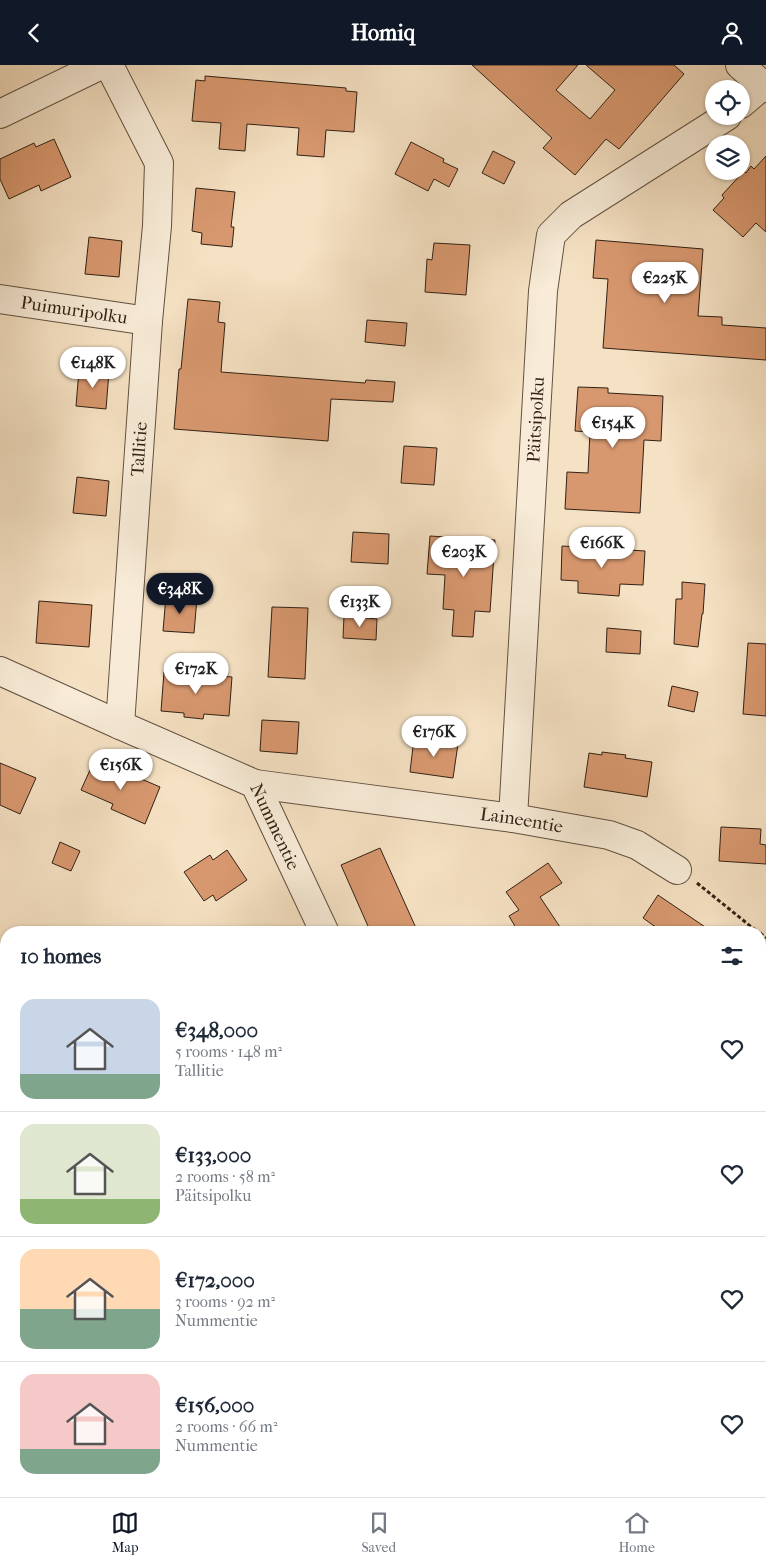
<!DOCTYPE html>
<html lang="en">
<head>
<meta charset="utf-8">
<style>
	:root { --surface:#fff; --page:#f6f6f7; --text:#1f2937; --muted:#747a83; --line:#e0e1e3; --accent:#111827 }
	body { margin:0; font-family:"IM FELL French Canon",serif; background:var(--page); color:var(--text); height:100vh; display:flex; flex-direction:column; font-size:19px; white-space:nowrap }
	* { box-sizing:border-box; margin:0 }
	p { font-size:16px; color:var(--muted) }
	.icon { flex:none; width:28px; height:28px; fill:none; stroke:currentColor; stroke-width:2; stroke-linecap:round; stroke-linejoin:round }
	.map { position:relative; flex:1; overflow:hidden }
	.sheet { position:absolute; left:0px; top:861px; width:766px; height:571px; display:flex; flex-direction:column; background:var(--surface); border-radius:20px 20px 0 0; box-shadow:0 1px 4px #0004 }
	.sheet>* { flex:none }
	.buttons { position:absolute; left:705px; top:15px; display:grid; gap:10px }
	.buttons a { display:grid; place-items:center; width:45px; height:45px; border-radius:50%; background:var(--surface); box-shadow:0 1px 4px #0004; font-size:25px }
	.price { position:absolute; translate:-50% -42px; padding:0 11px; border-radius:18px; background:#fff; color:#222; font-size:16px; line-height:32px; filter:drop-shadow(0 1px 2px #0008) }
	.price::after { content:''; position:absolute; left:50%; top:30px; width:15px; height:11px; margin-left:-8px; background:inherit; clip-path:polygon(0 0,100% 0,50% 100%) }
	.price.active { background:var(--accent); color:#fff }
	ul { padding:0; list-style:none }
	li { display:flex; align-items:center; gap:15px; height:125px; padding:0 20px }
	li+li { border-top:1px solid var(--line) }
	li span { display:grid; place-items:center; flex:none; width:140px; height:100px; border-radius:15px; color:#555 }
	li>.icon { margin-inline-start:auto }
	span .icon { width:60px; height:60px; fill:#fffc; stroke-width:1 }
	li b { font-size:21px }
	h2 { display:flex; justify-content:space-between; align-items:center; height:60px; padding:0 20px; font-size:21px }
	header { display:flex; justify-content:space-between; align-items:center; height:65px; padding:0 20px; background:var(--accent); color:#fff; font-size:22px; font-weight:700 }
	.tab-bar { display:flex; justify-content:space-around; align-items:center; height:70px; border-top:1px solid var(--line); background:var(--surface); font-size:14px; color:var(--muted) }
	.tab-bar a { display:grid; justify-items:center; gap:2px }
	.tab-bar .active { color:var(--accent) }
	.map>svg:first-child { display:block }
	.green { fill:#c1c190; stroke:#797152 }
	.building { fill:#d8986f; stroke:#312114 }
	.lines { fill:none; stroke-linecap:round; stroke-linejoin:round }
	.minor-casing { stroke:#625140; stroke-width:30 }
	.tertiary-casing { stroke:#625140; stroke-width:30 }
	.path { stroke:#312114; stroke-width:3; stroke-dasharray:4 2.5; stroke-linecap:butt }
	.minor { stroke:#f8ecd8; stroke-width:28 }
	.tertiary { stroke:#f8ecd8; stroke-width:28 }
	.labels { text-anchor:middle; stroke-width:4; stroke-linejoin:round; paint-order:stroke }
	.street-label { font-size:18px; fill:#312114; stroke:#f8ecd8 }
</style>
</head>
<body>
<header><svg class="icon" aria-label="back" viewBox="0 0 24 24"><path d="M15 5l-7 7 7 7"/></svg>Homiq<svg class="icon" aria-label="person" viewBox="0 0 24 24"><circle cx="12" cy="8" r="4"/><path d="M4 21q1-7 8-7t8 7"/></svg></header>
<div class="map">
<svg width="766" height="1432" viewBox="0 0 766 1432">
	<rect width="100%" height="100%" fill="#f5e1c3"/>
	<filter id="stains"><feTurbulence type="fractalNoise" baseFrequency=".004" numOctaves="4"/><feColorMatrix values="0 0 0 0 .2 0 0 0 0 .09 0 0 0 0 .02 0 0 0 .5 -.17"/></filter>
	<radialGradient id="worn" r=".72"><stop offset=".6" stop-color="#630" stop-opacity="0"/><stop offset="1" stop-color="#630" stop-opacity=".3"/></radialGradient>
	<g class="green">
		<path d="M6 902V1189L0 1193V906Z"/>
		<path d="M766 1233V1432H367L373 1426H760V1236Z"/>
	</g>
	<g class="building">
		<path d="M472 0H578L556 25 590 54 615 25 586 0H674L684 9 619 84 606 74 575 110 543 83 552 73Z"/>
		<path d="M205 11 346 23V26L357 27 354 67 326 65 324 92 297 90 299 63 247 59 245 86 219 84 221 58 192 56 196 15 205 16Z"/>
		<path d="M54 74 71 112 41 126 39 120 9 134 0 114V94L34 78 36 82Z"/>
		<path d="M411 77 444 94 443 97 458 104 449 122 434 114 428 126 395 109Z"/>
		<path d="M493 86 515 97 504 119 482 108Z"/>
		<path d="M766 91V167L756 158 743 172 713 145 724 133 722 130 744 106 746 108 751 101 754 104Z"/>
		<path d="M196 123 235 127 231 162H234L232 182 201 179 202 168 192 166Z"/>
		<path d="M89 172 122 176 119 212 85 209Z"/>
		<path d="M596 175 703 184 698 251 722 252V260L766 263V295L603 283 608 214 593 213Z"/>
		<path d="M434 178 470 180 466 230 425 227 427 194 432 195Z"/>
		<path d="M188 234 220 237 218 257 225 258 221 307 365 318 366 315 395 317 393 337 331 334 328 376 174 364 179 304H181Z"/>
		<path d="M367 255 407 258 405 281 365 277Z"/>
		<path d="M79 305 109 307 106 344 76 341Z"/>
		<path d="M578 322 608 323V328L663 331 661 376 644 375 640 448 565 444 567 407 588 408 590 367 575 366Z"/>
		<path d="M404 381 437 383 434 420 401 418Z"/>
		<path d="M77 412 109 416 106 451 73 448Z"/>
		<path d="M353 467 389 469 388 499 351 497Z"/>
		<path d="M430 471 495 475 490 547 475 546 473 572 452 571 454 545 443 544 445 510 427 509Z"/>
		<path d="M562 481 645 486 643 520 620 519 619 531 578 528V516L561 515Z"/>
		<path d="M682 517 705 519 703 549H702L698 582 674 579 676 534H682Z"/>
		<path d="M166 531 197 533 194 568 163 566Z"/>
		<path d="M39 536 92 540 89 582 36 578Z"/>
		<path d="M272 542 308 543 305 614 268 612Z"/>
		<path d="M344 551 377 554 376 575 343 573Z"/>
		<path d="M607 563 641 566 640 589 606 587Z"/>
		<path d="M748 578 766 579V651L743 649Z"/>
		<path d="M164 607 232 612 229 651 204 649 203 654 184 652V648L161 646Z"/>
		<path d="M672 621 698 627 694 647 668 641Z"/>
		<path d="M262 655 299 657 297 689 260 686Z"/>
		<path d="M414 673 458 679 453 713 410 707Z"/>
		<path d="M602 687 626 690 625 693 652 697 647 732 584 722 589 688 602 690Z"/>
		<path d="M95 694 160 722 145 759 111 744 113 739 81 725Z"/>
		<path d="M0 698 36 713 20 749 0 740Z"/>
		<path d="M721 762 761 764 760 779 766 780V799L719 796Z"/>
		<path d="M60 777 80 786 71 806 52 798Z"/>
		<path d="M380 783 416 863 405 868H371L341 800Z"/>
		<path d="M227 785 247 815 216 836 213 830 204 836 184 807 210 790 213 795Z"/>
		<path d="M548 798 562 818 540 832 564 868H519L509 851 519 845 506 827Z"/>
		<path d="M658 830 714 868H664L643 853Z"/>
	</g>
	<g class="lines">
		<g class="minor-casing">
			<g id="minor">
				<path d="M109 0 159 98 157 161 148 256 120 660"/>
				<path d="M740 0 766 23"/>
				<path d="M741 39 763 20"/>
				<path d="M0 49 101 0"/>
				<path id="s1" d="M0 234 148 256"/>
				<path id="s2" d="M0 606 120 660 255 719 325 868"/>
				<path id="s3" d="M255 719 513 753 609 770 637 780 677 805"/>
				<path id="s4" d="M513 753 543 226 551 170 571 150 727 51"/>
				<path d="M0 1406 6 1402"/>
			</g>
		</g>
		<g class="tertiary-casing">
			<g id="tertiary">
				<path d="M760 998 766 992"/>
				<path d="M341 1432 346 1426"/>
			</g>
		</g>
		<g class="path">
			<path d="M697 818 759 868"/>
			<path d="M760 868 766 873"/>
			<path d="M760 1030 766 1025"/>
			<path d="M760 1240 766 1237"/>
			<path d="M547 1432 552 1426"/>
		</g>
		<use href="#minor" class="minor"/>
		<use href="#tertiary" class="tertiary"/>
	</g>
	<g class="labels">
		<g class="street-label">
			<text dy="6" stroke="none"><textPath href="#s1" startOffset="75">Puimuripolku</textPath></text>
			<text dy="6" stroke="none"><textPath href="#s4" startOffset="399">Päitsipolku</textPath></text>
			<text transform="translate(139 384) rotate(-86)" y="6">Tallitie</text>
			<text dy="6" stroke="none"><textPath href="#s3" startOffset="269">Laineentie</textPath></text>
			<text dy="6" stroke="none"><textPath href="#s2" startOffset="326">Nummentie</textPath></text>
		</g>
	</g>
	<rect width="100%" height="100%" filter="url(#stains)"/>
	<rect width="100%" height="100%" fill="url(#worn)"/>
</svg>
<div class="buttons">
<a><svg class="icon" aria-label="locate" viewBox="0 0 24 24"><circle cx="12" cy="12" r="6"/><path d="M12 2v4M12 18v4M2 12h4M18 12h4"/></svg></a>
<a><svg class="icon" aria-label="layers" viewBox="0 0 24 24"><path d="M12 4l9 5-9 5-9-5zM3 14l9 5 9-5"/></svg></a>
</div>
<b class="price" style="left:665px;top:239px">€225K</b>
<b class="price" style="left:93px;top:324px">€148K</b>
<b class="price" style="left:613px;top:384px">€154K</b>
<b class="price" style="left:602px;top:504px">€166K</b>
<b class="price" style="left:464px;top:513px">€203K</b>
<b class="price active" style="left:180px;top:550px">€348K</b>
<b class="price" style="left:360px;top:563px">€133K</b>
<b class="price" style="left:196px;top:630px">€172K</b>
<b class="price" style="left:434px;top:693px">€176K</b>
<b class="price" style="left:121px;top:726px">€156K</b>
<section class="sheet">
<h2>10 homes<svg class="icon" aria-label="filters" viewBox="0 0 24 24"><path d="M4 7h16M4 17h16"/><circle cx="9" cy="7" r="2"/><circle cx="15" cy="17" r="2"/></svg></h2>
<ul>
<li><span style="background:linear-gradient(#c9d6e8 75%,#7fa58c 0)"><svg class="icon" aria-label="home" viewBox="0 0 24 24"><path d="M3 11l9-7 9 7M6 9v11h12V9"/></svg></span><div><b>€348,000</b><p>5 rooms · 148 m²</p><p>Tallitie</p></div><svg class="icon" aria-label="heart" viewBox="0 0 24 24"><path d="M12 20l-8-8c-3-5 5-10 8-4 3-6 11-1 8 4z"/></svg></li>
<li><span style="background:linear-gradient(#dfe7d0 75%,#8fb573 0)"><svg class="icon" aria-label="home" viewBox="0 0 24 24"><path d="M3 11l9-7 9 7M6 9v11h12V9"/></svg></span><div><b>€133,000</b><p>2 rooms · 58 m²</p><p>Päitsipolku</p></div><svg class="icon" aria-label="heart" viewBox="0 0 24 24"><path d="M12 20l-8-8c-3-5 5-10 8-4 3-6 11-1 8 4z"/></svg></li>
<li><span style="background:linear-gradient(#ffd9b3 60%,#7fa58c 0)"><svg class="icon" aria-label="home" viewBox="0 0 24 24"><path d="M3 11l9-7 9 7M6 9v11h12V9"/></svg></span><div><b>€172,000</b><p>3 rooms · 92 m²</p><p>Nummentie</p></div><svg class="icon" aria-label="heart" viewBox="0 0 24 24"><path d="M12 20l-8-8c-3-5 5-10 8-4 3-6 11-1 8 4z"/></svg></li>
<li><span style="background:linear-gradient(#f6c9c9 75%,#7fa58c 0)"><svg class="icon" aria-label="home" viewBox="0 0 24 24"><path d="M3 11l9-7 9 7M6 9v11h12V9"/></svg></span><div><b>€156,000</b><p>2 rooms · 66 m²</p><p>Nummentie</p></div><svg class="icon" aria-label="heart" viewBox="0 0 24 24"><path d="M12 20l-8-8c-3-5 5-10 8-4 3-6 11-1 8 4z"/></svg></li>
</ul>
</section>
</div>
<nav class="tab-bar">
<a class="active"><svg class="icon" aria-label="map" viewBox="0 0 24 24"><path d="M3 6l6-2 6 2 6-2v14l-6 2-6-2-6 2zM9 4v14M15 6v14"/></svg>Map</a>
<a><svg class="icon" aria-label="saved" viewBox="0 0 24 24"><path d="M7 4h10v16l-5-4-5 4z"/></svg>Saved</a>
<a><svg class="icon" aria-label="home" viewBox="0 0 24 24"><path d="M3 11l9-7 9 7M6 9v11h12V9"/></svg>Home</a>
</nav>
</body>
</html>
